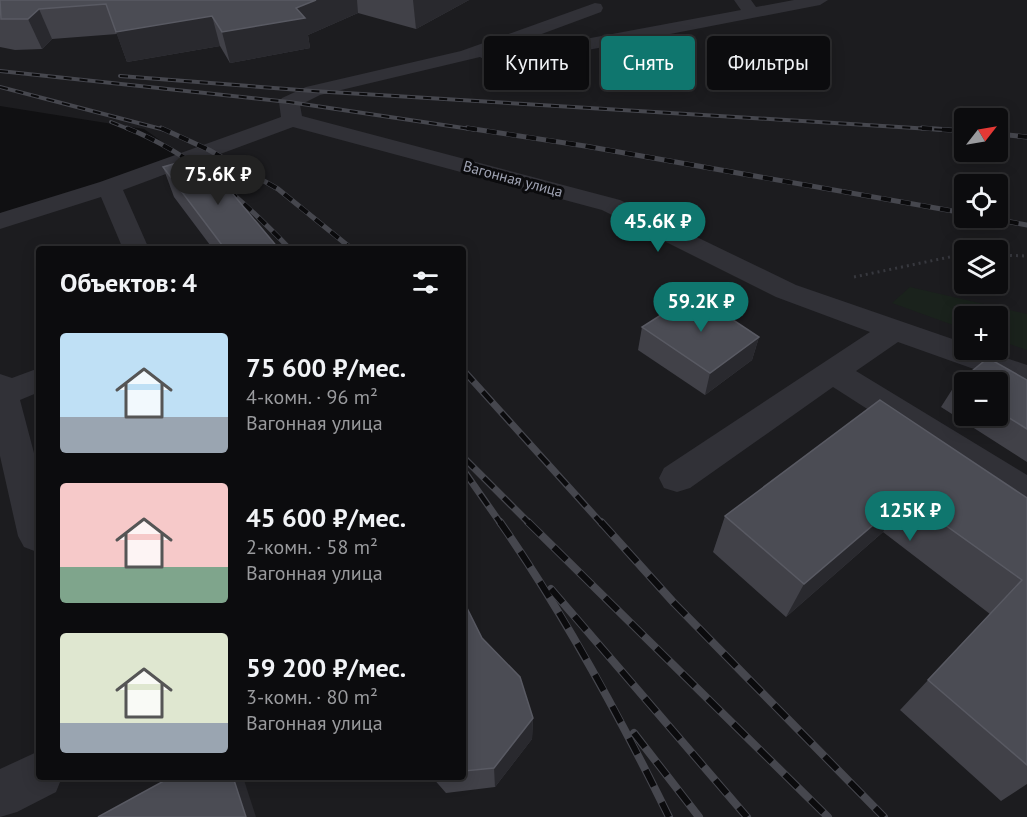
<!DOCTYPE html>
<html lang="ru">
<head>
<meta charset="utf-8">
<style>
	:root { --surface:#0c0c0e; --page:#151517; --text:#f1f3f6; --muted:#9a9b9e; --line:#2c2c2e; --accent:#0f766e }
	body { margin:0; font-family:"PT Sans",sans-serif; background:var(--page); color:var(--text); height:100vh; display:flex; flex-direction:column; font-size:22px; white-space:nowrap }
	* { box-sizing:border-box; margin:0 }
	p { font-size:20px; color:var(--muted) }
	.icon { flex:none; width:33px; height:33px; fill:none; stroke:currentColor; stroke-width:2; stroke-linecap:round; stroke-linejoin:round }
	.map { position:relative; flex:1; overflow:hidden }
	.side { position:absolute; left:36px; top:246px; width:430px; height:534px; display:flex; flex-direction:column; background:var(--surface); border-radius:6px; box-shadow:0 3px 15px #0003,0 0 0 2px var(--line) }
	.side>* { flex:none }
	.top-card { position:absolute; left:484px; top:36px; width:452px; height:54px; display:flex; gap:12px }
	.needle { width:39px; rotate:59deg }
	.controls { position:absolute; left:954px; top:108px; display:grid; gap:12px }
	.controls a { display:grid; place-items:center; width:54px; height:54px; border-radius:6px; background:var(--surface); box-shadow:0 3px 15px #0003,0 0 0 2px var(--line); font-size:30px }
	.price { position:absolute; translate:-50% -51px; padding:0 14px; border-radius:21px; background:var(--accent); color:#fff; font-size:20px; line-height:39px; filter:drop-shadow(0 2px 3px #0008) }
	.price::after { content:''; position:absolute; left:50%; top:36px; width:18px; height:14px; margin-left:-9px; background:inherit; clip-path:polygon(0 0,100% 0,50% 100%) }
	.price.on { background:#222; color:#fff }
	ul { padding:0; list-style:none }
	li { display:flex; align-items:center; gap:18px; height:150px; padding:0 24px }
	li span { display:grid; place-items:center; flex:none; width:168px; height:120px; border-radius:6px; color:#555 }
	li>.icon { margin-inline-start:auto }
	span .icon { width:72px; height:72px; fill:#fffc; stroke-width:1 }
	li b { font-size:26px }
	h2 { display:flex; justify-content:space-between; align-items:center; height:72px; padding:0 24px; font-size:26px }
	.chip { padding:0 21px; border-radius:6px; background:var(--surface); box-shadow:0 3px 15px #0003,0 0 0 2px var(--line); font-size:21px; line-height:54px }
	.chip.on { background:var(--accent); color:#fff }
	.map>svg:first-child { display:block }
	.built { fill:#1c1c1f; fill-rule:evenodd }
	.green { fill:#1a221c }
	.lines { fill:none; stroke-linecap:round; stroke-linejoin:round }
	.path { stroke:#37383e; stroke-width:3; stroke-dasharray:2 4; stroke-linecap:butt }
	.minor { fill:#313137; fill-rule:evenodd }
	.rail-far3-casing { stroke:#46474e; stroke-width:4 }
	.rail-far2-casing { stroke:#46474e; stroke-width:5 }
	.rail-far1-casing { stroke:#46474e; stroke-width:7 }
	.rail-casing { stroke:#46474e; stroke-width:8 }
	.rail-far3 { stroke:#0b0b0d; stroke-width:2; stroke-dasharray:8; stroke-linecap:butt }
	.rail-far2 { stroke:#0b0b0d; stroke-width:4; stroke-dasharray:10; stroke-linecap:butt }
	.rail-far1 { stroke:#0b0b0d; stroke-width:4.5; stroke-dasharray:14; stroke-linecap:butt }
	.rail { stroke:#0b0b0d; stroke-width:6; stroke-dasharray:18; stroke-linecap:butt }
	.wall { fill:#414148; fill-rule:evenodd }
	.shaded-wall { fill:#29292e }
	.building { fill:#4b4c54; stroke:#595a63; stroke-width:1.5 }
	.labels { text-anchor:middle; stroke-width:6; stroke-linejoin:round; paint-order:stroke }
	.far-street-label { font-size:15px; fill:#a0a4b4; stroke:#0b0b0d }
</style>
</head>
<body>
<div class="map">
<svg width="1027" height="817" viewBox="0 0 1027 817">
	<rect width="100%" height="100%" fill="#101012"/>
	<path class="built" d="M0 0H1027V817H0V228L195 165 144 129 0 106ZM964 118H998V152H964ZM964 184H998V218H964ZM39 249H464V777H39ZM964 250H998V284H964ZM964 316H998V350H964ZM964 382H998V416H964Z"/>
	<path class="green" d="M910 287 1027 314V350L998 340V316H964V329L892 303Z"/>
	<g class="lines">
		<g class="path">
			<path d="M998 255 1027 256"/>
			<path d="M854 277 964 254"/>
		</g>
		<g class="minor">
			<path d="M734 0H751L756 7 794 0H828L820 5 521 63 489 62 480 57 320 95 300 105 302 116 620 200 796 285 964 343V350H982L1027 365V388L898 342 856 371 1027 475V508L1014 503 833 387 690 488 677 492 664 488 659 478 664 468 870 332 776 297 602 210 293 127 123 190 149 249H123L101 197 0 229V213L100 182 281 117 279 102 282 98 306 87 461 51 595 3 601 4 603 8 601 12 496 51H521L741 10Z"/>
			<path d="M39 368V392L20 400 39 472 37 552 24 547 18 536 0 456V374L12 378Z"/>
			<path d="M39 751V777H62L56 792 17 812 0 817V769Z"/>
		</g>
		<g class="rail-far3-casing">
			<g id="rail-far3">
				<path d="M0 71 289 102 477 130"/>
				<path d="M120 76 313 91 947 130"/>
				<path d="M0 87 165 130"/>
				<path d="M111 122 131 130"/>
			</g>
		</g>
		<g class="rail-far2-casing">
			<g id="rail-far2">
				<path d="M127 128C192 154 242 199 290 249"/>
				<path d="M161 128 209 150 278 189 352 249"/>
				<path d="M467 128 585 146 964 213"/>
				<path d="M922 128 964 131"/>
				<path d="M998 134 1027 137"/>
				<path d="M989 218 1027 225"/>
			</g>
		</g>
		<g class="rail-far1-casing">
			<g id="rail-far1">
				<path d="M464 371 602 524"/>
				<path d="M464 458 530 524"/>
				<path d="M464 471 501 524"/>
			</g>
		</g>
		<g class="rail-casing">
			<g id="rail">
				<path d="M500 522C565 615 619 715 669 817"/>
				<path d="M528 522 828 817"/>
				<path d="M601 522 674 603 884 817"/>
				<path d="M551 589 747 817"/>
				<path d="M634 733 699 817"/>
			</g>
		</g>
		<use href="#rail-far3" class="rail-far3"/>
		<use href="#rail-far2" class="rail-far2"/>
		<use href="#rail-far1" class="rail-far1"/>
		<use href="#rail" class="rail"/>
	</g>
	<g class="wall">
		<path d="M0 0H469L416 29 358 13 308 35 310 48 230 63 220 46 127 62 117 34 52 39 42 49 15 50 0 47Z"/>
		<path d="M163 167 279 249H213L174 197Z"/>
		<path d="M642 327 759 337 752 360 705 395 638 350Z"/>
		<path d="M988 358 1027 380V462L941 407 955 385ZM964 382H998V416H964Z"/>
		<path d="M880 400 1027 498V784L1001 801 900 710 990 614 883 532 786 617 713 552 725 516Z"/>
		<path d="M464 602 482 638 533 718 532 739 495 787 446 793 432 777H464Z"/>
	</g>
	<g class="shaded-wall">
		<path d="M316 0H357L358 13 308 35 310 48 230 63 222 32 296 8Z"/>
		<path d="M413 0H469L416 29Z"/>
		<path d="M39 9 52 39 42 49 28 19Z"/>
		<path d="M212 16 220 46 127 62 116 32Z"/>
		<path d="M759 337 752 360 705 395 710 373Z"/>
		<path d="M906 497 883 532 786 617 804 584Z"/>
		<path d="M533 718 532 739 495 787 494 768Z"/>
		<path d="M233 777H243L256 817H246Z"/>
	</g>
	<g class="building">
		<path d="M0 0H316L296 8 305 18 222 32 212 16 116 32 106 4 39 9 28 19H1Z"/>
		<path d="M201 156 279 249H225L163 167Z"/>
		<path d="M694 294 759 337 710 373 642 327Z"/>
		<path d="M988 358 1027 380V429L998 411V382H964V391L955 385Z"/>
		<path d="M880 400 1027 498V765L928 680 1022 580 906 497 804 584 725 516Z"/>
		<path d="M464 602 482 638 520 677 533 718 494 768 464 771Z"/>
		<path d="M171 777H233L246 817H98Z"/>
	</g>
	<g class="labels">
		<g class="far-street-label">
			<text transform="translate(513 179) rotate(15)" y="5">Вагонная улица</text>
		</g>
	</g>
</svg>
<div class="controls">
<a><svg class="needle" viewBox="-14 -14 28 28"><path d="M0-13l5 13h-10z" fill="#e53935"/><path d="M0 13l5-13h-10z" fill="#9a9b9e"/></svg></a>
<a><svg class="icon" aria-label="locate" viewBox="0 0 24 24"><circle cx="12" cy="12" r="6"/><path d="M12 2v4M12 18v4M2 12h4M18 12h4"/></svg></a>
<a><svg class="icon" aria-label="layers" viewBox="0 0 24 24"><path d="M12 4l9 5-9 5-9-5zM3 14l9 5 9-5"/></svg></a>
<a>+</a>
<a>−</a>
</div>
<b class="price on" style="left:218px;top:206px">75.6K ₽</b>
<b class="price" style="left:658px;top:253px">45.6K ₽</b>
<b class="price" style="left:701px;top:333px">59.2K ₽</b>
<b class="price" style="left:910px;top:542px">125K ₽</b>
<div class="top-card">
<a class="chip">Купить</a>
<a class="chip on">Снять</a>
<a class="chip">Фильтры</a>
</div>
<section class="side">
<h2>Объектов: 4<svg class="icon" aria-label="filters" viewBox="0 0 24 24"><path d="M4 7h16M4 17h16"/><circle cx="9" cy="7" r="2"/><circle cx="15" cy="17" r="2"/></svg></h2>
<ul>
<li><span style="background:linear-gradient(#bfe0f5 70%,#9aa5b1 0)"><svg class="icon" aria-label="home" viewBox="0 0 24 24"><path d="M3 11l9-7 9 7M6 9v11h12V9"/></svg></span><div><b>75 600 ₽/мес.</b><p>4-комн. · 96 m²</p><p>Вагонная улица</p></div></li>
<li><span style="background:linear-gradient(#f6c9c9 70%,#7fa58c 0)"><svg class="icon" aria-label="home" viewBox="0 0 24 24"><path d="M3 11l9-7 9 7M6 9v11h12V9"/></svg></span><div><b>45 600 ₽/мес.</b><p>2-комн. · 58 m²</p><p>Вагонная улица</p></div></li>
<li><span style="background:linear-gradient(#dfe7d0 75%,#9aa5b1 0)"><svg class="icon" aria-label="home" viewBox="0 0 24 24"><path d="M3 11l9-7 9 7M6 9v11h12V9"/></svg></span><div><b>59 200 ₽/мес.</b><p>3-комн. · 80 m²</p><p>Вагонная улица</p></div></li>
</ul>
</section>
</div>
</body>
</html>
